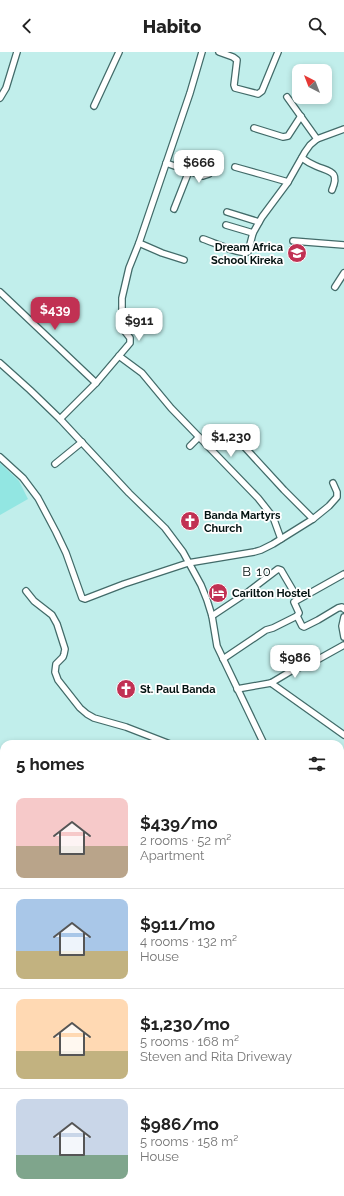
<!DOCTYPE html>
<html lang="en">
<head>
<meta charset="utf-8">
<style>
	:root { --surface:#fff; --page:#f6f6f6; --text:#222; --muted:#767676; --line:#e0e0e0; --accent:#c13153 }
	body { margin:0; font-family:Raleway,sans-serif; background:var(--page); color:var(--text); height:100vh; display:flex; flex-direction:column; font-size:15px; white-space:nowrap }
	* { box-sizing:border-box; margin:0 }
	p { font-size:13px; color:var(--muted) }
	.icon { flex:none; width:22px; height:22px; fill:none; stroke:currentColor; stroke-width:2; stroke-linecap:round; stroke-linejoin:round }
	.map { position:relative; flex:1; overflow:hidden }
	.details { position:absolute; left:0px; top:688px; width:344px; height:456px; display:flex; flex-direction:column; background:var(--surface); border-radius:12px 12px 0 0; box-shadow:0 2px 6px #0003 }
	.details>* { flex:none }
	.needle { width:26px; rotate:318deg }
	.tools { position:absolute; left:292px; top:12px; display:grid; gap:8px }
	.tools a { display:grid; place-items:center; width:40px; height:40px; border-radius:8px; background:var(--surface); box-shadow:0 2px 6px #0003; font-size:20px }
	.price { position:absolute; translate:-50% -34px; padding:0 9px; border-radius:8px; background:#fff; color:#222; font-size:13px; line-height:26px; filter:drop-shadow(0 1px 2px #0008) }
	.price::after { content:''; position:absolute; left:50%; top:24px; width:12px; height:9px; margin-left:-6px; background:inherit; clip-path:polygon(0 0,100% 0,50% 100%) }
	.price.on { background:var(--accent); color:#fff }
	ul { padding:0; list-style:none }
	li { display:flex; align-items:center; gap:12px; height:100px; padding:0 16px }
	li+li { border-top:1px solid var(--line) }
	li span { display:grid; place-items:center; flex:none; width:112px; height:80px; border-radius:8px; color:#555 }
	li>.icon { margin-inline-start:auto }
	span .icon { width:48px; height:48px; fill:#fffc; stroke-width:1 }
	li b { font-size:17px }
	h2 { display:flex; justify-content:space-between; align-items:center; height:48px; padding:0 16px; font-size:17px }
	header { display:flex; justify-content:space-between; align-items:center; height:52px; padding:0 16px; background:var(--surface); font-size:18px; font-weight:800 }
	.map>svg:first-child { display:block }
	.green { fill:#92e6e2 }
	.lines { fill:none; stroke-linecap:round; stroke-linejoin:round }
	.minor-casing { stroke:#426b69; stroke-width:8 }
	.minor { stroke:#fff; stroke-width:5.5 }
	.labels { text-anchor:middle; stroke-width:3.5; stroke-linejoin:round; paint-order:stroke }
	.poi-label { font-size:11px; font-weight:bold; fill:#031211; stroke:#fff; text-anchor:start }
	.quarter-label { font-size:13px; letter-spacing:1px; fill:#031211; stroke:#fff }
</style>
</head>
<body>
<header><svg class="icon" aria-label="back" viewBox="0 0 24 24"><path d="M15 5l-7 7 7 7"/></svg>Habito<svg class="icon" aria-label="search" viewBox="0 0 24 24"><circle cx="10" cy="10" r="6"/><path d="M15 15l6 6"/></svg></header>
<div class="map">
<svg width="344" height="1144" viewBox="0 0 344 1144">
	<rect width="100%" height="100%" fill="#c1eeeb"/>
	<path class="green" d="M0 411 19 429 28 447 0 463Z"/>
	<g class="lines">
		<g class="minor-casing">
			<g id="minor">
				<path d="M219 0 233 5 237 8 234 33 235 36 258 42 262 39 278 0"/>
				<path d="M287 45 317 87"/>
				<path d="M0 46 6 36 17 0"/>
				<path d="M94 54 119 0"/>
				<path d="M254 76 283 85 288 84 301 64"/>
				<path d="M302 106C306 109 311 112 316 114 330 120 340 119 332 138"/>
				<path d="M166 111 203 124 209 122 213 106"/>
				<path d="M235 115 260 122 288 130"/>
				<path d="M174 157 189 119"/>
				<path d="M227 160 259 170"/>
				<path d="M226 173 253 181"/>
				<path d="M203 187C213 190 239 203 248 200L253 181 262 165 288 130 305 100 310 93 317 87 344 77"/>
				<path d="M293 189 344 193"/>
				<path d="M139 191 162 201 184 208"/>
				<path d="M335 235 344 221"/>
				<path d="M0 240 96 331"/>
				<path d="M119 304 142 321 171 356 258 446 273 465 281 487"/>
				<path d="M0 311 30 338 60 367 129 441 165 476 183 500 201 533 207 548 212 564 217 594 264 692"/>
				<path d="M60 367 96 331 130 291V286L123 277 122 269V246L129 216 139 191 190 41 202 0"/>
				<path d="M239 389 284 438 313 467"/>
				<path d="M190 394 199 385"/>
				<path d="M0 405 23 426 38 446 56 480 66 501 82 546 85 547 124 532 188 511 254 500 261 498 273 492 313 467 329 454 337 445V440L333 431"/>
				<path d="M55 412 82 390"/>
				<path d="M344 522 294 550 299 561 297 564 302 574 304 575 318 568 338 556 342 555 344 557"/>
				<path d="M26 539 34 549 52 563 57 572 65 597 64 602 63 605 56 612 55 620 58 628 80 656 87 662 94 666 126 675 170 692"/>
				<path d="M212 564 248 540 278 517 281 518 298 547"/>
				<path d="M344 565 342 574 344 585"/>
				<path d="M223 607 266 578 273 576 297 564"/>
				<path d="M271 631 344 683"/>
				<path d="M237 637 271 631 291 619 317 608 344 593"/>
				<path d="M340 751 342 756 340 757"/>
				<path d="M340 781 344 785"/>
				<path d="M0 810 4 811"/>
				<path d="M340 885 344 876"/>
				<path d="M340 918 344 920"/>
				<path d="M0 930 4 928"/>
				<path d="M340 948 344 950"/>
				<path d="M340 990 344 993"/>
				<path d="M0 1020 4 1018"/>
				<path d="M344 1069 340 1076 344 1081"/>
				<path d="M340 1118 344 1113"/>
				<path d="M340 1126 344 1121"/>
				<path d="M189 1140 190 1144"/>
				<path d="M4 1144 17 1140"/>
				<path d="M292 1144 296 1140"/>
				<path d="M326 1144 329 1140"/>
			</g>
		</g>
		<use href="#minor" class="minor"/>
	</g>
	<defs>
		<g id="school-disc" transform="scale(1)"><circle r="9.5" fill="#c13153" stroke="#fff"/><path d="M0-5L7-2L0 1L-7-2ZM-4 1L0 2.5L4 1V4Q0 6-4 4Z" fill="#fff"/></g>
		<g id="church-disc" transform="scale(1)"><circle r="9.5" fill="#c13153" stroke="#fff"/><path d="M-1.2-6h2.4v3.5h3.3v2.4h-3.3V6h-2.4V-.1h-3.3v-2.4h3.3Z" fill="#fff"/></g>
		<g id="hotel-disc" transform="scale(1)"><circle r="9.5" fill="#c13153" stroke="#fff"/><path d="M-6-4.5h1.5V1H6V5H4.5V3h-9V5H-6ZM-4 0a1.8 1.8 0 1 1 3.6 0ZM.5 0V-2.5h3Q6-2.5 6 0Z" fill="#fff"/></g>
	</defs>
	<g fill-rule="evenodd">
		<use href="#school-disc" x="297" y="201"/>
		<use href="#church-disc" x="190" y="469"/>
		<use href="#hotel-disc" x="218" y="541"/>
		<use href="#church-disc" x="126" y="637"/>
	</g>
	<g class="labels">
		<g class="poi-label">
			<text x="283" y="199" text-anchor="end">Dream Africa<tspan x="283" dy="13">School Kireka</tspan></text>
			<text x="204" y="467">Banda Martyrs<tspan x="204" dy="13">Church</tspan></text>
			<text x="232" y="545">Carilton Hostel</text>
			<text x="140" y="641">St. Paul Banda</text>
		</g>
		<g class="quarter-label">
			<text x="257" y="524">B 10</text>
		</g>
	</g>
</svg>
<div class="tools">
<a><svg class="needle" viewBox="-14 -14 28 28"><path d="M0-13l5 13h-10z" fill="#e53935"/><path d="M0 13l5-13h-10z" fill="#767676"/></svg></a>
</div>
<b class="price" style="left:199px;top:132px">$666</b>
<b class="price on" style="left:55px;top:279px">$439</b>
<b class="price" style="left:139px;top:290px">$911</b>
<b class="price" style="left:231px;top:406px">$1,230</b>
<b class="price" style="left:295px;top:627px">$986</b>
<section class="details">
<h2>5 homes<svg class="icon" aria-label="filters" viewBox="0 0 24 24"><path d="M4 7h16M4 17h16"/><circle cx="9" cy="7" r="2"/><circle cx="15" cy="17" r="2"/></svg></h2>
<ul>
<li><span style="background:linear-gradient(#f6c9c9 60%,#b9a48a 0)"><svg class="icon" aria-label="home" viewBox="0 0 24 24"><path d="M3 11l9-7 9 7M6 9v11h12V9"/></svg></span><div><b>$439/mo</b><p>2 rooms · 52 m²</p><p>Apartment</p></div></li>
<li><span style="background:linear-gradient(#a9c7e8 65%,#c2b280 0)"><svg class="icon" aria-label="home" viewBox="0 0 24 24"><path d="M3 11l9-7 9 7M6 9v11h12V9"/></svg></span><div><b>$911/mo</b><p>4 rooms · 132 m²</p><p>House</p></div></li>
<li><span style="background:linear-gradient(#ffd9b3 65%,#c2b280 0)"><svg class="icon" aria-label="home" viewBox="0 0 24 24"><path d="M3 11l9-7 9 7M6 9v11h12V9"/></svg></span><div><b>$1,230/mo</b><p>5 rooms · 168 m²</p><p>Steven and Rita Driveway</p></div></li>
<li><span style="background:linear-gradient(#c9d6e8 70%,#7fa58c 0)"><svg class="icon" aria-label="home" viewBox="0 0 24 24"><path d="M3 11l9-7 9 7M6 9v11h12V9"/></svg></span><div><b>$986/mo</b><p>5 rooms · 158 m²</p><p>House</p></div></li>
</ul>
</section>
</div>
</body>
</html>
